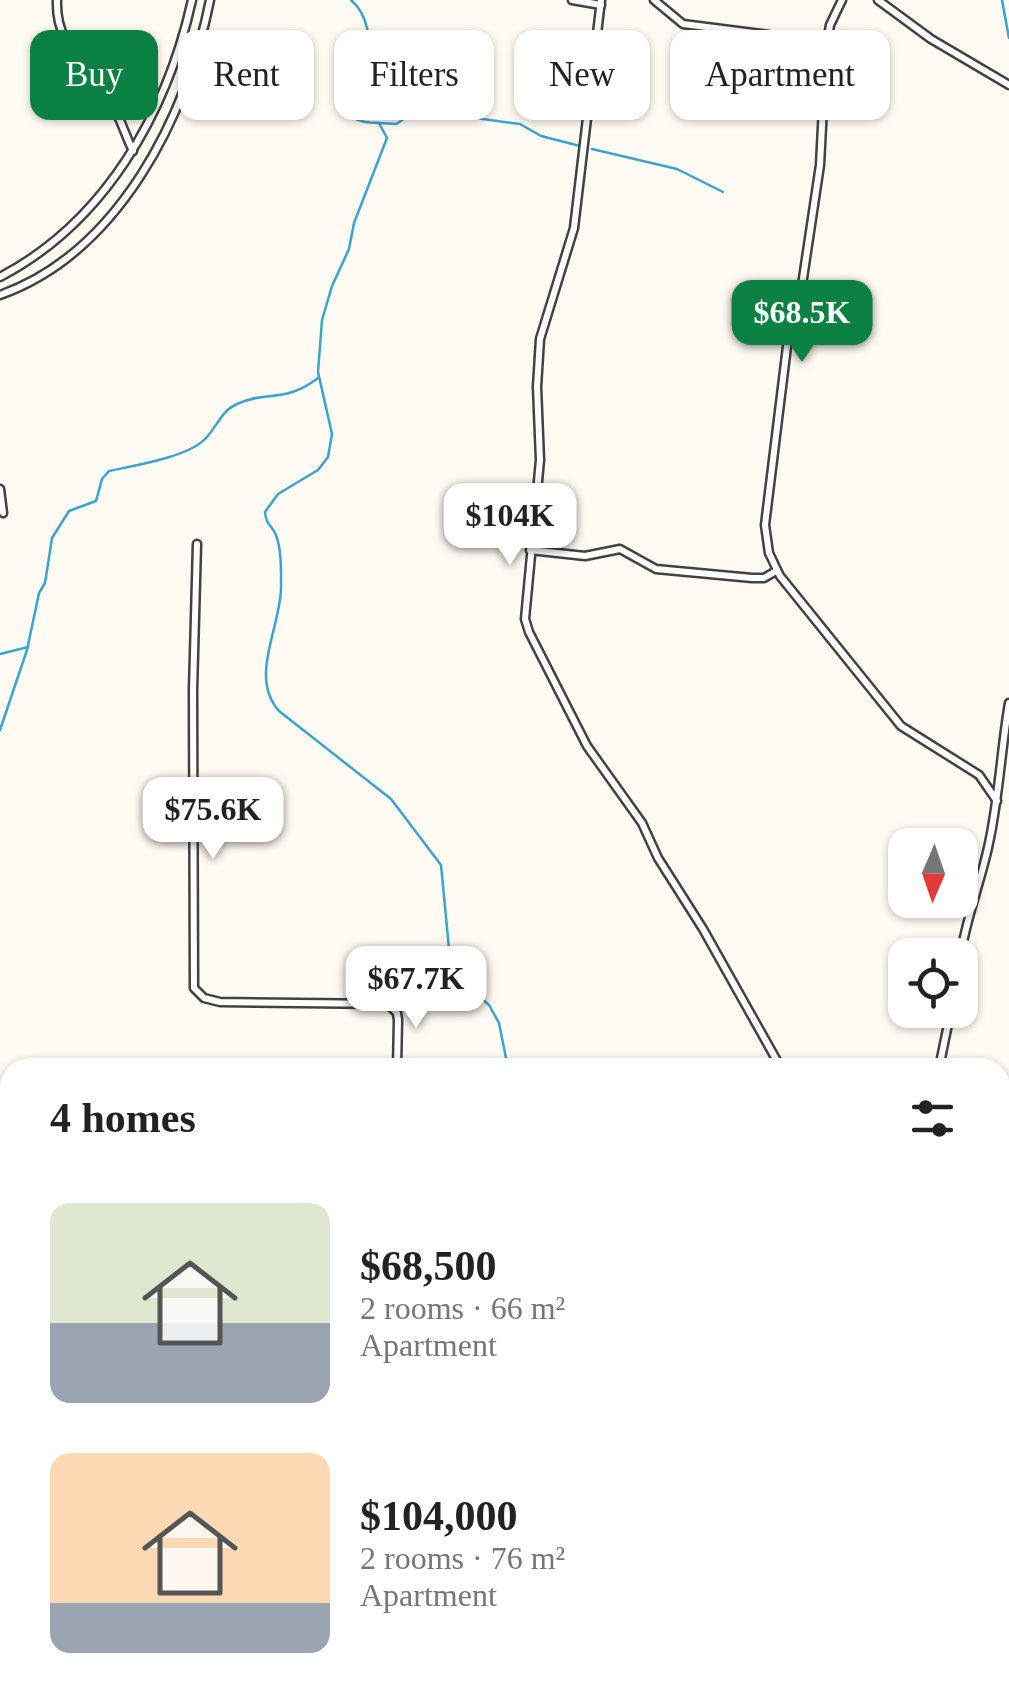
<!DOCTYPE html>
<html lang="en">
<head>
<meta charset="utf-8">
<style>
	:root { --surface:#fff; --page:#f2f2f2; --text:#222; --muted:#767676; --accent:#0b8043 }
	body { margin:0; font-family:"Times New Roman",serif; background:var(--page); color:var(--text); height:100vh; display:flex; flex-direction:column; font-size:38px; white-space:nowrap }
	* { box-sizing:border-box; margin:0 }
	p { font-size:32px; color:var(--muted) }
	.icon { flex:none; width:55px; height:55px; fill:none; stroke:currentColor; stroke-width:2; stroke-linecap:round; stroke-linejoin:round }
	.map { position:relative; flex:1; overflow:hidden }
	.panel { position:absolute; left:0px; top:1058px; width:1010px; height:642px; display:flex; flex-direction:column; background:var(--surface); border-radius:30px 30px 0 0; box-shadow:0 2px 8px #0004 }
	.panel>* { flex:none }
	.top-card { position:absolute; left:30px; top:30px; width:950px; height:90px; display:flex; gap:20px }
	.needle { width:65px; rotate:182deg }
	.buttons { position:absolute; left:888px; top:828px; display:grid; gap:20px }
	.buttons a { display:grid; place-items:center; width:90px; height:90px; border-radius:20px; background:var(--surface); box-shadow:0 2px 8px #0004; font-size:50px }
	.price { position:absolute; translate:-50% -85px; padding:0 22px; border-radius:20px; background:#fff; color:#222; font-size:32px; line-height:65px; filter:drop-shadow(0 2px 5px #0008) }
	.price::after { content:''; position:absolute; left:50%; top:60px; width:30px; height:22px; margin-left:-15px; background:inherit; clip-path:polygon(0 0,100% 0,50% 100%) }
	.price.active { background:var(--accent); color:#fff }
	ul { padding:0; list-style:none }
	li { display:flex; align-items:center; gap:30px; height:250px; padding:0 50px }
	li span { display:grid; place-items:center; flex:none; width:280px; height:200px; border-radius:20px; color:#555 }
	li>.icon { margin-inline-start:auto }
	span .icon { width:120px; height:120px; fill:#fffc; stroke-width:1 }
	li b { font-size:42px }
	h2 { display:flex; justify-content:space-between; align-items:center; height:120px; padding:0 50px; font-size:42px }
	.chip { padding:0 35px; border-radius:20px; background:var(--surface); box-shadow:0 2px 8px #0004; font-size:35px; line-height:90px }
	.chip.active { background:var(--accent); color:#fff }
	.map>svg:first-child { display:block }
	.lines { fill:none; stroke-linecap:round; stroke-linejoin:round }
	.stream { stroke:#3ba3d0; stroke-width:2.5 }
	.street-casing { stroke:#424242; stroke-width:11 }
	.street { stroke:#fff; stroke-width:6 }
</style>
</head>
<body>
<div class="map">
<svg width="1009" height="1699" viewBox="0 0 1009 1699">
	<rect width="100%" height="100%" fill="#fffbf2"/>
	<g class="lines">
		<g class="stream">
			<path d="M351 0C366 13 375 42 362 59 356 67 343 73 339 82 337 87 337 93 336 98 348 118 356 123 379 123L387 138 354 223 349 249 332 286 322 320 318 372 332 434 328 457 318 470 278 494 265 512C266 524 270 524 275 533 282 547 281 574 281 589 280 628 249 678 279 711L391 799 441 865 450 959 464 983 489 1005 499 1023 508 1068"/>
			<path d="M1002 0 1009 38"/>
			<path d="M379 123 396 124 412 114 429 109 452 112 475 118 520 124 541 136 580 146"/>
			<path d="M592 149 677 169 723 192"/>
			<path d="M0 654 28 647"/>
			<path d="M0 730 27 650 39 593 45 583 52 538 69 511 96 501 102 479 109 471C133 466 188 457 205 439 217 427 221 411 237 404 267 390 284 404 318 378"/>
			<path d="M903 1690 905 1699"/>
			<path d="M569 1699 572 1690"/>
		</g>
		<g class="street-casing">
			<g id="street">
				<path d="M57 0C55 47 88 65 110 101 120 116 125 135 133 151"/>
				<path d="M572 0 601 5"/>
				<path d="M601 0 574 228 540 339 537 387 540 460 525 619 529 632 587 746 642 823 658 858 703 929 781 1068"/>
				<path d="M654 0 683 24 769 35 826 49 820 165 802 285 791 314 765 525 769 553 780 576 901 726 979 775 997 801"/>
				<path d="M878 0 931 39 1009 85"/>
				<path d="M826 49 830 25 842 0"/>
				<path d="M0 277C105 222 167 113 192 0"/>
				<path d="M0 295C118 253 187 117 210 0"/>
				<path d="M0 489 3 513"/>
				<path d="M197 544 193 690 194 988 204 998 220 1002 388 1004 397 1013 398 1020 397 1068"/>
				<path d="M530 550 585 556 620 549 656 569 752 578H764L776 571"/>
				<path d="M960 958C966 918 981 882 989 843 999 797 1001 750 1009 703"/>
				<path d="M939 1068 951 1010"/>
				<path d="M0 1200H10"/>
				<path d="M1000 1432 1009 1447"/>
				<path d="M0 1496H10"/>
				<path d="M790 1690 802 1699"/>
				<path d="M109 1699V1690"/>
				<path d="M396 1699V1690"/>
			</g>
		</g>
		<use href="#street" class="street"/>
	</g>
</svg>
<div class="buttons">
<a><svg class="needle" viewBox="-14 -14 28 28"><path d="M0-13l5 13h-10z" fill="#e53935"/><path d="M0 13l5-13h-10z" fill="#767676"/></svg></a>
<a><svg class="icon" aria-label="locate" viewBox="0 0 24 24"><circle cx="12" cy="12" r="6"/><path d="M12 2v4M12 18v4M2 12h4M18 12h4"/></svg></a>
</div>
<b class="price active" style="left:802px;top:365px">$68.5K</b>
<b class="price" style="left:510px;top:568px">$104K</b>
<b class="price" style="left:213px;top:862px">$75.6K</b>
<b class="price" style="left:416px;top:1031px">$67.7K</b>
<div class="top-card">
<a class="chip active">Buy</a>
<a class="chip">Rent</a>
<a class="chip">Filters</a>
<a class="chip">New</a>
<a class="chip">Apartment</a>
</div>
<section class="panel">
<h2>4 homes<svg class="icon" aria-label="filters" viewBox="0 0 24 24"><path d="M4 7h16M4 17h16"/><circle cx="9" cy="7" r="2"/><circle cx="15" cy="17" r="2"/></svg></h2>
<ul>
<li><span style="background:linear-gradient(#dfe7d0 60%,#9aa5b1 0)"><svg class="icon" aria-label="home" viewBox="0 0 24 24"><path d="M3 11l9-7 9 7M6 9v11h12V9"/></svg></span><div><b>$68,500</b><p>2 rooms · 66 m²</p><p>Apartment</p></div></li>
<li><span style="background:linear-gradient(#ffd9b3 75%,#9aa5b1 0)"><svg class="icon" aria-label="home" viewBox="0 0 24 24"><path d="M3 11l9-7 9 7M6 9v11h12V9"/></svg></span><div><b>$104,000</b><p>2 rooms · 76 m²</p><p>Apartment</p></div></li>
</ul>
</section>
</div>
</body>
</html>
